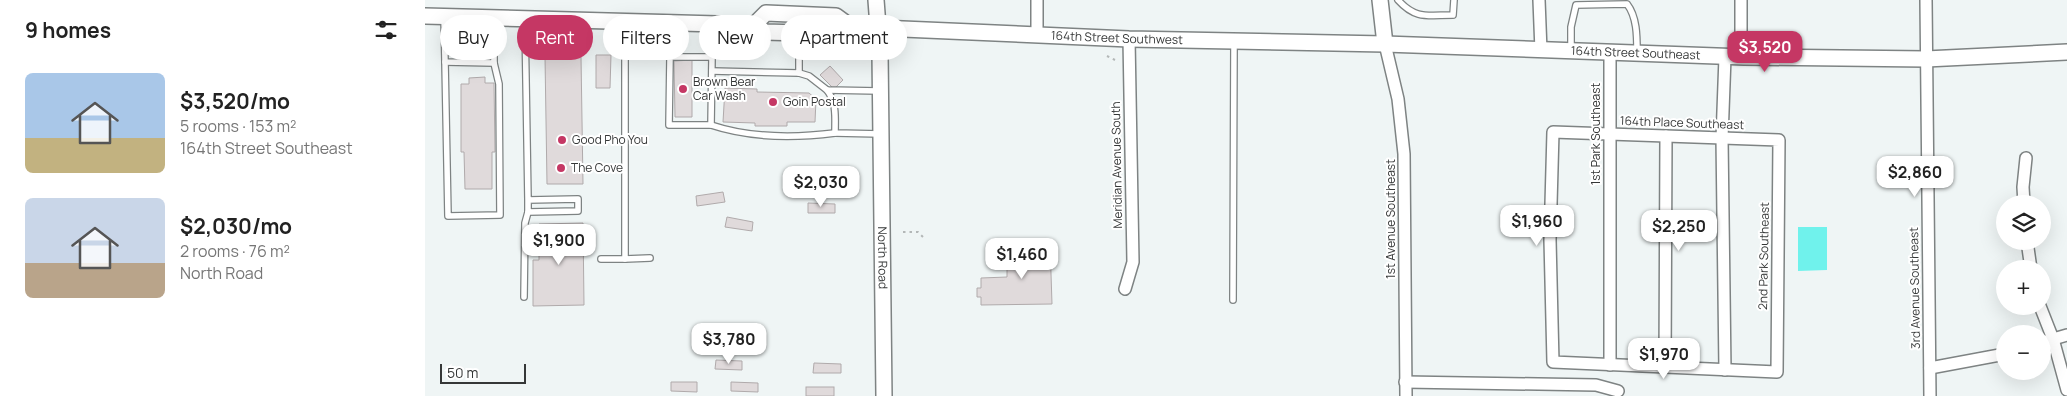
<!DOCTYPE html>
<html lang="en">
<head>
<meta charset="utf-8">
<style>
	:root { --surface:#fff; --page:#f6f6f6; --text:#222; --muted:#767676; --accent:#c53764 }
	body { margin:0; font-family:Manrope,sans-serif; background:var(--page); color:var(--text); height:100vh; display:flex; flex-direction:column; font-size:19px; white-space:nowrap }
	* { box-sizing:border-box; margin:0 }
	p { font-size:16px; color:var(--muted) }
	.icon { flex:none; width:28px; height:28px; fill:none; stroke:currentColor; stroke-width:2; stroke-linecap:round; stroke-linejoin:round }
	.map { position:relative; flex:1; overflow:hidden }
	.panel { display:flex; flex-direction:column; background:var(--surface); width:425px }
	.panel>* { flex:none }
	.hud { position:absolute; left:15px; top:15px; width:475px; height:45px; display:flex; gap:10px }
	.controls { position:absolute; left:1571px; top:195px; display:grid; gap:10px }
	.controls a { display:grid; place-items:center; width:55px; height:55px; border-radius:50%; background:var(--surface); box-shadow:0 5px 20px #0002; font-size:25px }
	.scale { position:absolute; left:15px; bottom:12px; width:86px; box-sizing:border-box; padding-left:5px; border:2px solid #353737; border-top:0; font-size:14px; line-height:18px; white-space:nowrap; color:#353737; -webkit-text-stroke:4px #fff; paint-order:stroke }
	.price { position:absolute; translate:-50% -42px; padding:0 11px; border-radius:10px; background:#fff; color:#222; font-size:16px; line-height:32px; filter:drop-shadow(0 1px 2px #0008) }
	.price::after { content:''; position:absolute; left:50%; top:30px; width:15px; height:11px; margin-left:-8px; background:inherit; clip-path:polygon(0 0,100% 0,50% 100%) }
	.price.current { background:var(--accent); color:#fff }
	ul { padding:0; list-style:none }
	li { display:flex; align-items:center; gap:15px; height:125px; padding:0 25px }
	li span { display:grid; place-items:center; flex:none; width:140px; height:100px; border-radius:8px; color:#555 }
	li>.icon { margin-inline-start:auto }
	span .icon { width:60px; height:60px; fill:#fffc; stroke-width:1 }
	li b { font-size:21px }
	h2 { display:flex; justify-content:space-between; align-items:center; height:60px; padding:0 25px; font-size:21px }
	.tag { padding:0 18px; border-radius:22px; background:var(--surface); box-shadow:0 5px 20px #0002; font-size:18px; line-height:45px }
	.tag.current { background:var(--accent); color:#fff }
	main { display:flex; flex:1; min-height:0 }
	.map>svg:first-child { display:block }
	.green { fill:#70f2ec }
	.building { fill:#e0dadb; stroke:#b0aaab }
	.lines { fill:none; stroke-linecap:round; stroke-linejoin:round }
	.lane-casing { stroke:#7e8383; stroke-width:8 }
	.street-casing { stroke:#7e8383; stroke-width:14 }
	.secondary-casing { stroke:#7e8383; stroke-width:18 }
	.path { stroke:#b3b7b7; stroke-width:2; stroke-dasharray:2.5 4; stroke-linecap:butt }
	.lane { stroke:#fff; stroke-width:5.5 }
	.street { stroke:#fff; stroke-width:11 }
	.secondary { stroke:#fff; stroke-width:15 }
	.poi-dot { fill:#c53764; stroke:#fff; stroke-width:2 }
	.labels { text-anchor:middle; stroke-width:4; stroke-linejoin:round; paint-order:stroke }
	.street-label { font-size:12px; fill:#353737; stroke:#fff }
	.poi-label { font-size:12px; fill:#353737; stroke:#fff; text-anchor:start }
</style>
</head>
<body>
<main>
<section class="panel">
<h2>9 homes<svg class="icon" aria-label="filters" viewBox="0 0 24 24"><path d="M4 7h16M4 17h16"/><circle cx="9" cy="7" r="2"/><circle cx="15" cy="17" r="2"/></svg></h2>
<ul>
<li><span style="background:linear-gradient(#a9c7e8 65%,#c2b280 0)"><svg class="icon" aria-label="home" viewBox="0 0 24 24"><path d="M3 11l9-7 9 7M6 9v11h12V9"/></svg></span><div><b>$3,520/mo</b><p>5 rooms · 153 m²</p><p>164th Street Southeast</p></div></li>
<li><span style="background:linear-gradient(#c9d6e8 65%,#b9a48a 0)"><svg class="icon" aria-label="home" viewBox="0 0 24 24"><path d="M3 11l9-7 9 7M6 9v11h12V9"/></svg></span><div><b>$2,030/mo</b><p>2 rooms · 76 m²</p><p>North Road</p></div></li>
</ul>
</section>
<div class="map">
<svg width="1642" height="396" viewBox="0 0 1642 396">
	<rect width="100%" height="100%" fill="#eff5f5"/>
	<path class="green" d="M1373 227H1402V270L1373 271Z"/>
	<g class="building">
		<rect x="44" y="44" width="8" height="6"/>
		<path d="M171 55H186L185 88H171Z"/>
		<path d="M120 57H156L158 184H122Z"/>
		<path d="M267 60V117H250L249 61Z"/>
		<path d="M405 66 418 80 409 89 395 75Z"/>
		<path d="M60 77V83H69L70 152H67V189H40L39 152H36V84H44V78Z"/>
		<path d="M300 88 332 89V92L384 93 391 99 390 122H362V126H330V123L298 122Z"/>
		<path d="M298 192 300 202 272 206 271 196Z"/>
		<path d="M383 203 410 204V213H383Z"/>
		<path d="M302 217 328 222 327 231 300 227Z"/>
		<path d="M158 223 159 305 108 306V260H114V224Z"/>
		<path d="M625 243 627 304 556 305V297H552V288H556V278L582 277V269H578V262H581V260L592 259V268H598V259H596V254H598V244Z"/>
		<path d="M291 360 317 361V370L290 369Z"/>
		<path d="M389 363 416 364V373H388Z"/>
		<path d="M246 382H272V392L246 391Z"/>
		<path d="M306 382 333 383V392L306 391Z"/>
		<rect x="381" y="387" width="28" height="9"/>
	</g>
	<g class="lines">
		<g class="lane-casing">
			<g id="lane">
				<path d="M973 0C991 20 1003 15 1028 15L1029 0"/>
				<path d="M19 18 20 62 69 63V19"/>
				<path d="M100 21 103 200 153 199V211L103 212V200"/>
				<path d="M200 23V259L225 258"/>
				<path d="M20 42H69"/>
				<path d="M1146 49V27L1151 5 1202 4C1212 17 1212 36 1212 52"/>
				<path d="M20 52 69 53"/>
				<path d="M287 57 286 125H244L245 57H287V26"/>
				<path d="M20 62 23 216 75 215 74 84 69 63"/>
				<path d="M287 71 374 73V34"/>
				<path d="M374 73 384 76 402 90 454 91"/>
				<path d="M402 90C412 103 410 118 410 133L456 134"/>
				<path d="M286 125C325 138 370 138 410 133"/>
				<path d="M176 259H200"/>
				<path d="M99 297 100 223 103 212"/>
				<path d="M808 300 809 42"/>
			</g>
		</g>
		<g class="street-casing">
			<g id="street">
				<path d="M612 0V35"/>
				<path d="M1114 0 1116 51"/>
				<path d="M1316 0V31L1319 57"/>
				<path d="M1501 0 1505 396"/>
				<path d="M960 44 973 99 979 154 981 396"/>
				<path d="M1300 57 1297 138 1300 370"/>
				<path d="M1128 132 1354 140 1352 372 1128 362 1125 240Z"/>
				<path d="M1599 204 1598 187 1601 158"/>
				<path d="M1602 241 1606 269"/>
				<path d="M700 289 708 262 704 39"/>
				<path d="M1615 306 1628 339 1642 390"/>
				<path d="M1618 342 1642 335"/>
				<path d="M1185 365V53"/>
				<path d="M1240 367 1241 136"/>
				<path d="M1505 368 1580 354"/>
				<path d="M980 382 1171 385 1193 391"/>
			</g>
		</g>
		<g class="secondary-casing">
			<g id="secondary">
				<path id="s1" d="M451 0 455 53 459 396"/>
				<path d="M955 0 960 44"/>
				<path id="s2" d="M0 16 329 25 340 32 412 34 426 27 455 28 704 39 960 44 1319 57 1501 59 1642 52"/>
				<path d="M329 25 341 13 411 16 426 27"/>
			</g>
		</g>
		<g class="path">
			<path d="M682 56 690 60"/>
			<path d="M478 232H493L498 237"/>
		</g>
		<use href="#lane" class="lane"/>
		<use href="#street" class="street"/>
		<use href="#secondary" class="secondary"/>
	</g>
	<g class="poi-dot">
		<circle cx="258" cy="89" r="5"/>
		<circle cx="348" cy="102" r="5"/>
		<circle cx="137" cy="140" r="5"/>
		<circle cx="136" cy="168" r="5"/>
	</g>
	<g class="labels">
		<g class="street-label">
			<text dy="4" stroke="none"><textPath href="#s2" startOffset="696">164th Street Southwest</textPath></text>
			<text dy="4" stroke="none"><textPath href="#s2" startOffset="1215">164th Street Southeast</textPath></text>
			<text transform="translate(1257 123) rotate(2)" y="4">164th Place Southeast</text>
			<text transform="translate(1171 134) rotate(-90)" y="4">1st Park Southeast</text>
			<text transform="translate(692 165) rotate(-91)" y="4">Meridian Avenue South</text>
			<text transform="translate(966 219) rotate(-90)" y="4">1st Avenue Southeast</text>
			<text transform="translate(1339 256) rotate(-89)" y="4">2nd Park Southeast</text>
			<text dy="4" stroke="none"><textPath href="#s1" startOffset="258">North Road</textPath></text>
			<text transform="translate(1490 288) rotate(-91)" y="4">3rd Avenue Southeast</text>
		</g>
		<g class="poi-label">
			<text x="268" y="86">Brown Bear<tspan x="268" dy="14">Car Wash</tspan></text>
			<text x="358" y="106">Goin Postal</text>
			<text x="147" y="144">Good Pho You</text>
			<text x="146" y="172">The Cove</text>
		</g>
	</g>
</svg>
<div class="controls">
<a><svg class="icon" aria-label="layers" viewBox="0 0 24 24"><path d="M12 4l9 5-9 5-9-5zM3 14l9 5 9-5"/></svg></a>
<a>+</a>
<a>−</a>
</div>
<div class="scale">50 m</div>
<b class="price current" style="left:1340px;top:73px">$3,520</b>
<b class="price" style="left:1490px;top:198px">$2,860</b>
<b class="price" style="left:396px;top:208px">$2,030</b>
<b class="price" style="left:1112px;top:247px">$1,960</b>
<b class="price" style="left:1254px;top:252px">$2,250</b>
<b class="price" style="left:134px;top:266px">$1,900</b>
<b class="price" style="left:597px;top:280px">$1,460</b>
<b class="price" style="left:304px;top:365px">$3,780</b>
<b class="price" style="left:1239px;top:380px">$1,970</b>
<div class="hud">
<a class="tag">Buy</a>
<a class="tag current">Rent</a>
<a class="tag">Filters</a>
<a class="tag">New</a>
<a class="tag">Apartment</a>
</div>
</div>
</main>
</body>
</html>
